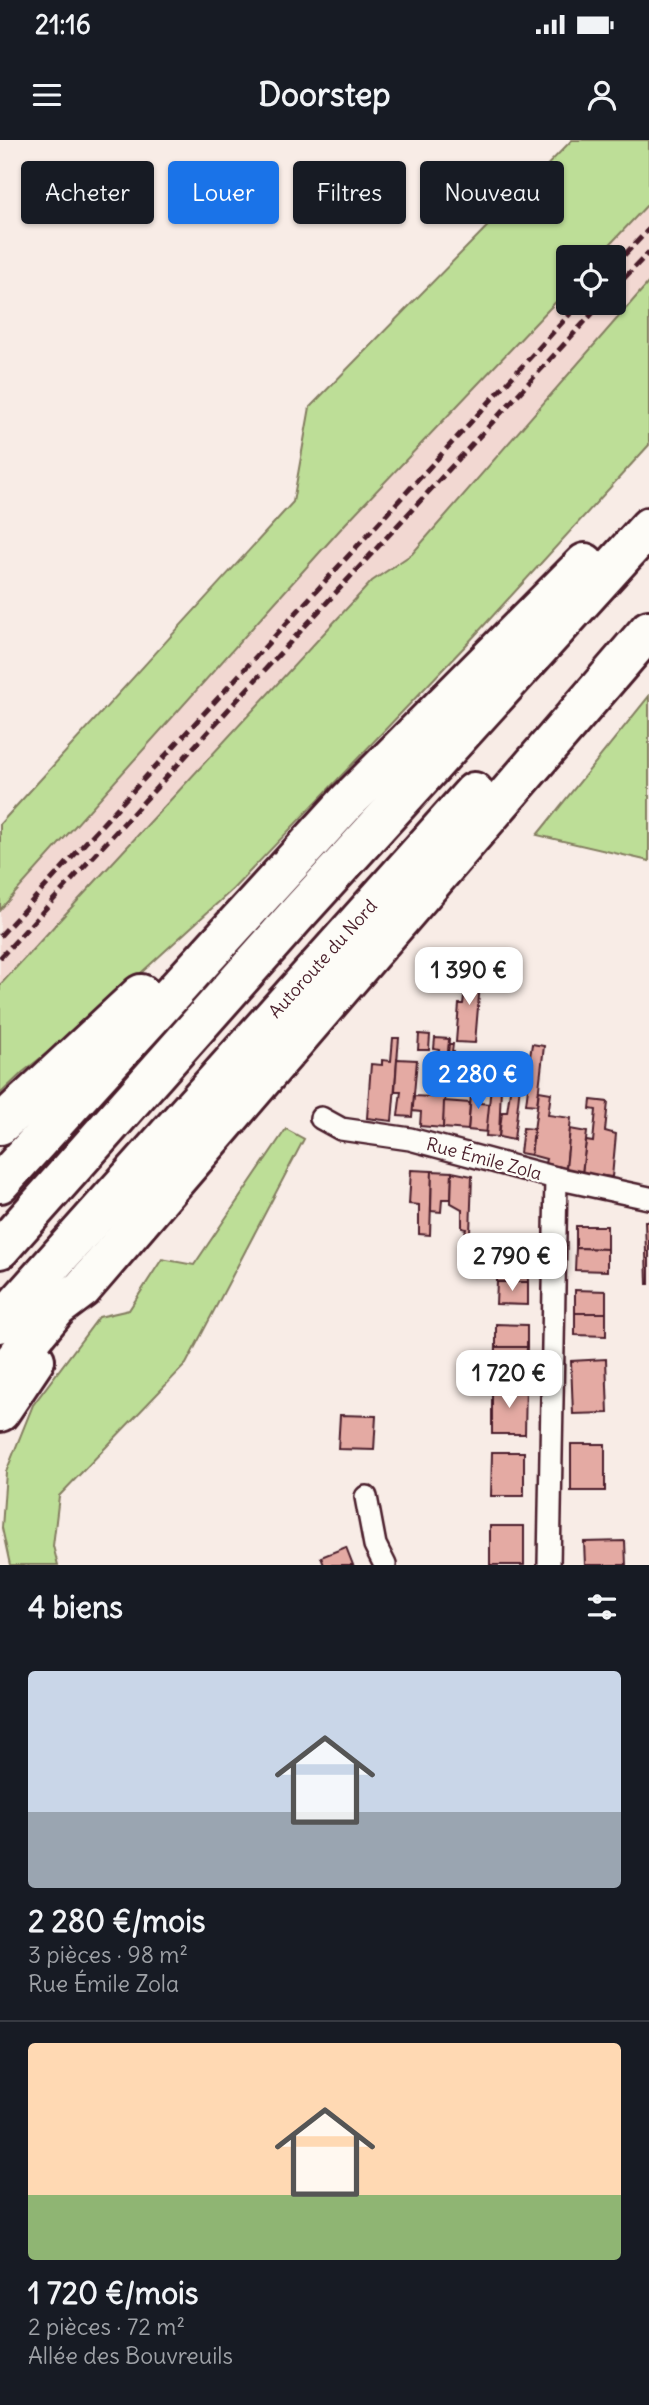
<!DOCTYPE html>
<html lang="fr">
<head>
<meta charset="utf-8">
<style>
	:root { --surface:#171b24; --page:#242831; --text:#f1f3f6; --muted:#9ea1a6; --line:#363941; --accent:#1a73e8 }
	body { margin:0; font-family:Delius,sans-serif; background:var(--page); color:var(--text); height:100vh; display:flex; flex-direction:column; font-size:26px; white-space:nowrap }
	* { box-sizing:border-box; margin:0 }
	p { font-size:23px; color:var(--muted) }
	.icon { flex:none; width:38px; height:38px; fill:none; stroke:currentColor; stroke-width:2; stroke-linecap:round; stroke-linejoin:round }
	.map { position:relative; height:1425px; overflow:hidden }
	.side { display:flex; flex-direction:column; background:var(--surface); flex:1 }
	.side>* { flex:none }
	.guide { position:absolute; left:21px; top:21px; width:607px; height:63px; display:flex; gap:14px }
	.controls { position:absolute; left:556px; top:105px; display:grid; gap:14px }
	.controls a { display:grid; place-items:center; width:70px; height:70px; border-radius:7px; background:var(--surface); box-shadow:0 2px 5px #0004; font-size:35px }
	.price { position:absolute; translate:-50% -60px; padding:0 16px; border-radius:14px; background:#fff; color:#222; font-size:23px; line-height:46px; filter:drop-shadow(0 2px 4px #0008) }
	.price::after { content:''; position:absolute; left:50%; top:42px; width:21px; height:16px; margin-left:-10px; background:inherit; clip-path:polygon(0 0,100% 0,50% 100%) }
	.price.selected { background:var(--accent); color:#fff }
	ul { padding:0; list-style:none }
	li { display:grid; align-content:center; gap:14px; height:371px; padding:0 28px }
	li+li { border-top:2px solid var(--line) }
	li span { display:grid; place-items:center; height:217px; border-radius:7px; color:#555 }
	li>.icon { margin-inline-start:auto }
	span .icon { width:126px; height:126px; fill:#fffc; stroke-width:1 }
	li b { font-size:30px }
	h2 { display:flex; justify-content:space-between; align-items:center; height:84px; padding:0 28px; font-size:30px }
	.pill { padding:0 24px; border-radius:7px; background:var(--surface); box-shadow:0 2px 5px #0004; font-size:24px; line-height:63px }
	.pill.selected { background:var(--accent); color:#fff }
	.status { display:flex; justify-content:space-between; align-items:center; height:49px; padding:0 35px; background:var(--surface); direction:ltr }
	.status svg { height:19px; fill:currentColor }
	header { display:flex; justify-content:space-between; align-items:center; height:91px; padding:0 28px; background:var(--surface); font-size:32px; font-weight:700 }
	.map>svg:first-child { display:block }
	.built { fill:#f2d8d2 }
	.green { fill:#bdde97; stroke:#847e61; stroke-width:2 }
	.building { fill:#e4aaa3; stroke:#4a1f2b; stroke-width:2 }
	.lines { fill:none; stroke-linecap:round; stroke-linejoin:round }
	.street-casing { stroke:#4a1f2b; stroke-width:26 }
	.highway-casing { stroke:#4a1f2b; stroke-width:44 }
	.street { stroke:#fdfcf7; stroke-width:21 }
	.highway { stroke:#fdfcf7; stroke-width:38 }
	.rail { stroke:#4a1f2b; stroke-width:5; stroke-dasharray:10 5; stroke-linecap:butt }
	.labels { text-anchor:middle; stroke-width:5; stroke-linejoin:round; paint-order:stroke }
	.street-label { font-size:18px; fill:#4a1f2b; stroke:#fdfcf7 }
</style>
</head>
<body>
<div class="status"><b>21:16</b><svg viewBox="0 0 49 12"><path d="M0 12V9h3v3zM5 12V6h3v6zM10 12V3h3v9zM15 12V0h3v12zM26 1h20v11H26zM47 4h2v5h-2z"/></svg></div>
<header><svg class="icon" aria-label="menu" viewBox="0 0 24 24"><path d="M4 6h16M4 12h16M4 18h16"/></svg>Doorstep<svg class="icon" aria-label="person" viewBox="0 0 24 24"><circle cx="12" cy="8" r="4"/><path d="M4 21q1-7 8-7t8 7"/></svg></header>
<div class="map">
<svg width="649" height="1425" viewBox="0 0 649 1425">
	<rect width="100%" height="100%" fill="#f8ece6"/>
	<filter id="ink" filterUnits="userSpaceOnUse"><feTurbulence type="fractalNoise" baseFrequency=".0143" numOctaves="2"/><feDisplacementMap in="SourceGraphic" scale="14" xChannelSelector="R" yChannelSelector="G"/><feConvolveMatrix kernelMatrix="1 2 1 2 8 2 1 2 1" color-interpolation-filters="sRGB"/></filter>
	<g filter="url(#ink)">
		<path class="built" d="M649 63V142L412 414 372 441 0 845V770L346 383 569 148V163H614V117H598Z"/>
		<g class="green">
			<path d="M572 0H649V63L598 117H569V148L346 383 0 770V684L293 362 310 267Z"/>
			<path d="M649 142V305L467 504 233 749 96 874 23 932 0 954V845L372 441 412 414Z"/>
			<path d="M649 556V721L537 695Z"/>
			<path d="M286 989 304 999 186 1224 59 1356 53 1406 58 1425H10L2 1388 6 1332 33 1265 99 1177 129 1170 162 1119 194 1125Z"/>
		</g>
		<g class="building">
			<path d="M461 828 481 831 475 903 456 902 459 864H463L466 842H460Z"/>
			<path d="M419 894 430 895 429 910H418Z"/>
			<path d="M393 898H399L392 981 367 978 371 924 382 925V920L391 921Z"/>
			<path d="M435 898 449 899 443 988 420 986 421 972 412 971 414 956 432 957 439 910 434 909Z"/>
			<path d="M449 904H453L452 912H454L452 935 446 934Z"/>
			<path d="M532 904 544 906 537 965 526 964 528 948H525Z"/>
			<path d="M397 919 417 920 412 977 398 976 401 951H395Z"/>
			<path d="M472 943 481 945 480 963 490 964 487 992 468 990Z"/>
			<path d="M511 944 520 945 514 1000 499 997 502 972H507Z"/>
			<path d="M491 946 501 947 499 997 486 996Z"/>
			<path d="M539 951 551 953 548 975 571 978 566 1029 545 1023 546 1019 531 1015Z"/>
			<path d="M591 960 608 962 605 991 616 994 612 1037 582 1033 586 1001 593 1002 596 970 590 969Z"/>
			<path d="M444 961 470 963 468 990 443 988Z"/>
			<path d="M523 988 534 989 531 1015 520 1013Z"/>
			<path d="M570 989 587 992 582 1033 566 1029Z"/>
			<path d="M411 1030 432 1031 430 1095 419 1094V1065L409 1064Z"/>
			<path d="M432 1031 452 1032 451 1059H442L441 1072 431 1071Z"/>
			<path d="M452 1032 472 1036 470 1093H465L466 1089 462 1088V1069L451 1063Z"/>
			<path d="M645 1081H649V1144H647Z"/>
			<path d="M576 1086H607V1109L576 1108Z"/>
			<path d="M576 1108 607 1109V1131L575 1130Z"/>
			<path d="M497 1119 528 1120V1142H497Z"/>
			<path d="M497 1142H528V1165L496 1164Z"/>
			<path d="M575 1150 606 1151V1173H575Z"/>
			<path d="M575 1173H606V1196L575 1195Z"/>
			<path d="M496 1184 527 1185V1207H496Z"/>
			<path d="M496 1207H527L526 1229H495Z"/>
			<path d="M606 1219 608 1273 573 1274 571 1221Z"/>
			<path d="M492 1246H526L525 1294H492Z"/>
			<path d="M340 1275 376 1276 374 1310 338 1309Z"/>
			<rect x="571" y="1304" width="34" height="47"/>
			<path d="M492 1312H524V1356H491Z"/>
			<rect x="490" y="1386" width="34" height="39"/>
			<path d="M625 1401 626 1425H585L584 1402Z"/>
			<path d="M346 1407 353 1425H324L321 1417Z"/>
		</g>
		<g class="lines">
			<g class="street-casing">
				<g id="street">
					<path d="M321 978 341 989 410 999 556 1038 649 1058"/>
					<path d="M366 1357 375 1405 385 1425"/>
					<path d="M549 1425 556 1038"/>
				</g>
			</g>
			<g class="highway-casing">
				<g id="highway">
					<path d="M0 985 141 854"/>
					<path d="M0 1043 347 662 585 423"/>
					<path d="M0 1109 300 771 649 387"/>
					<path d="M0 1183 474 652"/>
					<path d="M0 1237 58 1167 82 1149 649 490"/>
					<path d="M0 1272 35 1220"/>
				</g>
			</g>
			<use href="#street" class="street"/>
			<use href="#highway" class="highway"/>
			<g class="rail">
				<path d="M614 126 649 89"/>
				<path d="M614 149 649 112"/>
				<path d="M0 796 580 163"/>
				<path d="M0 818 602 163"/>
			</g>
		</g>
	</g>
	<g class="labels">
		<g class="street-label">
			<text transform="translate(323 819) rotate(-48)" y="6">Autoroute du Nord</text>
			<text transform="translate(484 1019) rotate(15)" y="6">Rue Émile Zola</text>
		</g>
	</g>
</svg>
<div class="controls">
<a><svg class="icon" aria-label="locate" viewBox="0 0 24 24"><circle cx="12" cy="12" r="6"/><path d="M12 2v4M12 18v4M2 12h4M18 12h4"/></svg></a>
</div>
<b class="price" style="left:469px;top:867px">1 390 €</b>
<b class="price selected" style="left:478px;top:971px">2 280 €</b>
<b class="price" style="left:512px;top:1153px">2 790 €</b>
<b class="price" style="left:509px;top:1270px">1 720 €</b>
<div class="guide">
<a class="pill">Acheter</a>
<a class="pill selected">Louer</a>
<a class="pill">Filtres</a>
<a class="pill">Nouveau</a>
</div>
</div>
<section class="side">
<h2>4 biens<svg class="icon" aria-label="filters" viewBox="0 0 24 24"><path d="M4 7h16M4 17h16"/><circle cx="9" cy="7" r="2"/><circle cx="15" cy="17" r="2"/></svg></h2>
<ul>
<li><span style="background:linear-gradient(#c9d6e8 65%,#9aa5b1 0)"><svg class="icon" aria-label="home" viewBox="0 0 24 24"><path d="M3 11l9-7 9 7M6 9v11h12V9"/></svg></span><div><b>2 280 €/mois</b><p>3 pièces · 98 m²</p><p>Rue Émile Zola</p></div></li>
<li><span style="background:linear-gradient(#ffd9b3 70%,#8fb573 0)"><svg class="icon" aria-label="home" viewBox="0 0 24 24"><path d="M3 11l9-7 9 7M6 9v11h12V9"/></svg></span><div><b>1 720 €/mois</b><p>2 pièces · 72 m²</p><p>Allée des Bouvreuils</p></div></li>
</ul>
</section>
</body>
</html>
